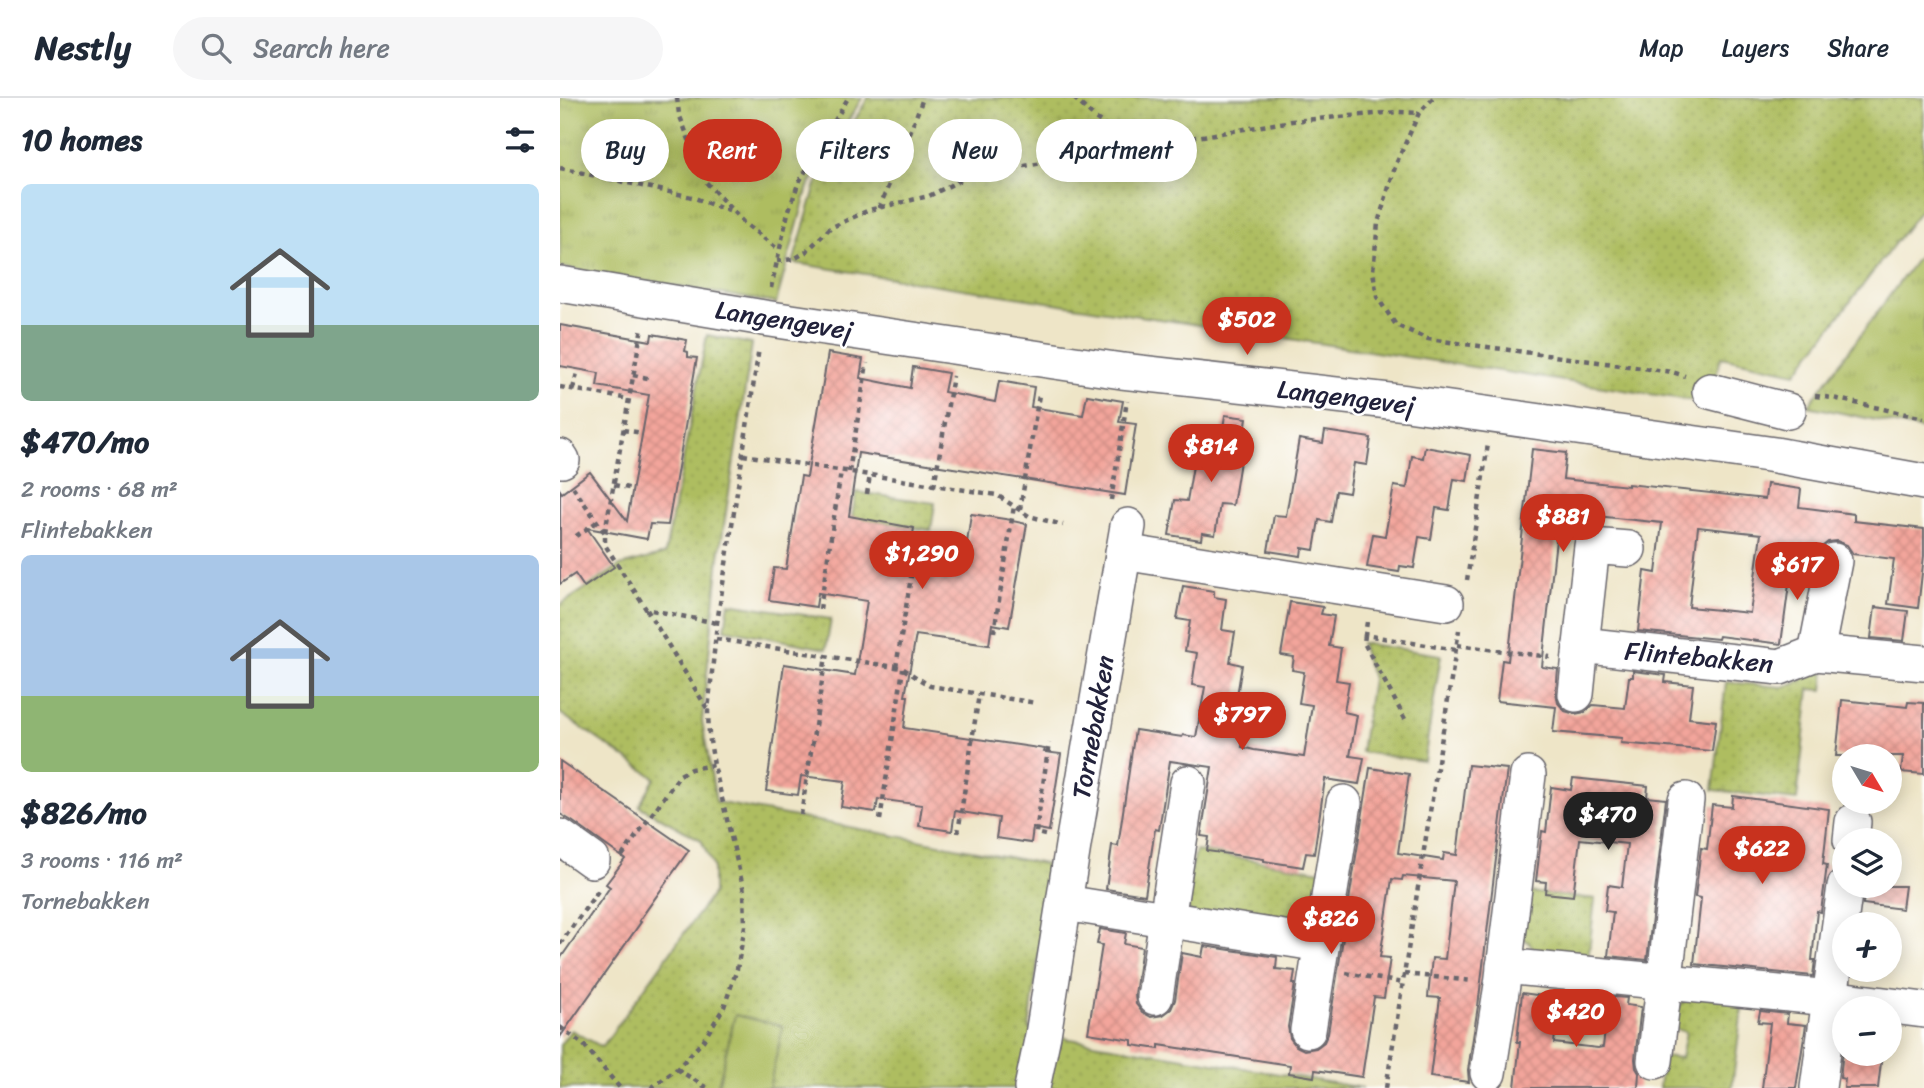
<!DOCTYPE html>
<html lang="en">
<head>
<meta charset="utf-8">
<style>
	:root { --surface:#fff; --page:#f6f6f7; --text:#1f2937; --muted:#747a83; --line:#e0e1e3; --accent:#c8321e }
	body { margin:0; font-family:Sriracha,sans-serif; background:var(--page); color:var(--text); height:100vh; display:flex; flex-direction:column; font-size:26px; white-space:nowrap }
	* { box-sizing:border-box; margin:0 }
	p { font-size:23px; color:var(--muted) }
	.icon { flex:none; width:38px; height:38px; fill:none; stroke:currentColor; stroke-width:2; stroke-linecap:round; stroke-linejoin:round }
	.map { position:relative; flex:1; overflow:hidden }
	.drawer { display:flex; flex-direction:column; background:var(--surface); width:560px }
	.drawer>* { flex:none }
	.hud { position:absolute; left:21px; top:21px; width:665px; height:63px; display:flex; gap:14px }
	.needle { width:46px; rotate:128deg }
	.controls { position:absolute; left:1272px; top:646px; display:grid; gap:14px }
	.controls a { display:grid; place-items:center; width:70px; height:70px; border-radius:50%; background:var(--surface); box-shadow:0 4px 18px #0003; font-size:35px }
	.price { position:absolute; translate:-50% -60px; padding:0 16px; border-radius:24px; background:var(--accent); color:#fff; font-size:23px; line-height:46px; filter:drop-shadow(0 2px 4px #0008) }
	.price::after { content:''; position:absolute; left:50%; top:42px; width:21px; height:16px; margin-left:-10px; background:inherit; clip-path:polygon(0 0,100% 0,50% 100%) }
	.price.on { background:#222; color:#fff }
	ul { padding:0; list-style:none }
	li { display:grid; align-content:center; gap:14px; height:371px; padding:0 21px }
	li span { display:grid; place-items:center; height:217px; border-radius:10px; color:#555 }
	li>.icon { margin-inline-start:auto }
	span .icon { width:126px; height:126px; fill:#fffc; stroke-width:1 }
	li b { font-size:30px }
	h2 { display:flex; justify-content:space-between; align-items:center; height:84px; padding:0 21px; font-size:30px }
	.pill { padding:0 24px; border-radius:32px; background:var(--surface); box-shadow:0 4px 18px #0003; font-size:24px; line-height:63px }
	.pill.on { background:var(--accent); color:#fff }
	header { display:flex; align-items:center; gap:42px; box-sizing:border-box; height:98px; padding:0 35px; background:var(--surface); border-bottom:2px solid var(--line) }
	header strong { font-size:33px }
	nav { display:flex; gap:38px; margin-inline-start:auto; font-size:24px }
	.search { width:490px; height:63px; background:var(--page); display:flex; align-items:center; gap:18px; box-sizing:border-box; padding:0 24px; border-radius:38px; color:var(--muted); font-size:26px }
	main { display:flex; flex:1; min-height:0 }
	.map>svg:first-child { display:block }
	.grass { fill:url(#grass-tufts); stroke:#68704e; stroke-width:2 }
	.park { fill:url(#park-dots); stroke:#68704e; stroke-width:2 }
	.pitch { fill:#aebd60; stroke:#68704e; stroke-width:2 }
	.building { fill:url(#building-cross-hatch); fill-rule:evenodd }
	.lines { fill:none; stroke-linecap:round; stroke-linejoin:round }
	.minor-casing { stroke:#69666c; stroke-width:38 }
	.path { stroke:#69666c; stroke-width:4.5; stroke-dasharray:5 5; stroke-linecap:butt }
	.minor { stroke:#fff; stroke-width:35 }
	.labels { text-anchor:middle; stroke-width:5; stroke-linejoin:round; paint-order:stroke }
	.street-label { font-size:26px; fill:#22223b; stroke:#fff }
</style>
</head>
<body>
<header>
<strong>Nestly</strong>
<div class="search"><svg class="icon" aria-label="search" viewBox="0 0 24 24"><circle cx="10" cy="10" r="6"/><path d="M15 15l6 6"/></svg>Search here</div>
<nav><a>Map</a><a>Layers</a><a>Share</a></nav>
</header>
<main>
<section class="drawer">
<h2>10 homes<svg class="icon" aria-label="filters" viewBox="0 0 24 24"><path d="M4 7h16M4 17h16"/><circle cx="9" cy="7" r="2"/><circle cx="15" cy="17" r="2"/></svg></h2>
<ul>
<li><span style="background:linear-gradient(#bfe0f5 65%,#7fa58c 0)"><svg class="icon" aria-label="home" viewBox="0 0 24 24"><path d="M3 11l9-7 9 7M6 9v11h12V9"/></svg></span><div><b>$470/mo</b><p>2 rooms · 68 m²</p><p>Flintebakken</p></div></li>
<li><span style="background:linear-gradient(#a9c7e8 65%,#8fb573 0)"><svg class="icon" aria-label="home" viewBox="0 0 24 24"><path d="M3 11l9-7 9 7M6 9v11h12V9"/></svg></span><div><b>$826/mo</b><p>3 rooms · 116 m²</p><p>Tornebakken</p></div></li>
</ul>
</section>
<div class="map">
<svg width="1364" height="990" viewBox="0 0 1364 990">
	<defs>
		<pattern id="grass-tufts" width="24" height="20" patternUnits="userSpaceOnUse" patternTransform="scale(1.75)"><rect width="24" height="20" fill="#aebd60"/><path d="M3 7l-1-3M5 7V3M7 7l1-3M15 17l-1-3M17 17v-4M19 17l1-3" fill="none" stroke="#95a254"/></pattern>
		<pattern id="park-dots" width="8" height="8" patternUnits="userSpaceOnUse" patternTransform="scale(1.75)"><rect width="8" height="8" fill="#aebd60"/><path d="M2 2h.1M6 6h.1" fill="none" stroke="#95a254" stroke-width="1.8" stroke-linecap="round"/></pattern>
		<pattern id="building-cross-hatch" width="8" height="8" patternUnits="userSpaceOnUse" patternTransform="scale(1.75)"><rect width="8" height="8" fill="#f3a59b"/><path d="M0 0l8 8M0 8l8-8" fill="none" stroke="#d08e86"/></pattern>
	</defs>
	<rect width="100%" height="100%" fill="#fff"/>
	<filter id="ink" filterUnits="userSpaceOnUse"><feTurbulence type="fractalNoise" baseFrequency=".0143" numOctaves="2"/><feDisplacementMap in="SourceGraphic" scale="14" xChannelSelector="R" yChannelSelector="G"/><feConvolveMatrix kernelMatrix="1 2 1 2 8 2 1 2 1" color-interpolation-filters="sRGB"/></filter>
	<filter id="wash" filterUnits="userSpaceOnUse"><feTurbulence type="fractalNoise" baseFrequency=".00686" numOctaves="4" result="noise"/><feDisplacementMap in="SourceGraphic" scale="28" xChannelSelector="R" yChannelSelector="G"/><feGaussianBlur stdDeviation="1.57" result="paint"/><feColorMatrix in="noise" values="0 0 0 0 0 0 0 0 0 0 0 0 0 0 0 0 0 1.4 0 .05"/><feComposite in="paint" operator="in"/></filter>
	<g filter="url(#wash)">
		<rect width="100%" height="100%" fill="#eee5c7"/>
		<g class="grass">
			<path d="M0 0H302L248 89 216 205 0 169Z"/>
			<path d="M1364 151V332L1248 308Z"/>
		</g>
		<g class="park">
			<path d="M308 0H1364V107L1236 275 1161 259 1148 305 233 165 256 87Z"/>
			<path d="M147 237 192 246 159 459 142 623 156 704 490 767 469 931 510 941 803 990H0V947L11 932 42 949 153 795V768L141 742 79 708 95 680 0 615V507L60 468 105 456Z"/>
			<path d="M296 394 375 405 371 432 292 419Z"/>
			<path d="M169 505 271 521 266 551 165 531Z"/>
			<path d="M801 545 881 557 864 663 801 654 812 581Z"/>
			<path d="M1256 572 1265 573 1263 592 1249 591 1237 702 1153 692 1166 584 1222 589 1235 586Z"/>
			<path d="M636 753 762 773 758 819 741 833 632 816 619 800 633 765Z"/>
			<path d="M967 794 1035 801 1028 862 977 854 961 837Z"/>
			<path d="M1131 897 1183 903 1172 990H1099L1102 958 1121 960 1126 934 1115 931 1116 911Z"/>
		</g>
		<path class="pitch" d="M175 917 223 928 209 990H167L158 988Z"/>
		<g id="blocks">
			<g class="building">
				<path d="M0 227 91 243 92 236 127 242 125 253 128 254V259L137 260 108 427 90 426 87 441 27 430 54 469 24 489 15 476 0 486V392L2 395 30 374 67 423 89 297 37 288 39 275 0 268Z"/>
				<path d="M268 255 303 261 300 280 350 290 353 269 388 275 384 294 435 304 439 283 474 289 471 309 523 317 527 297 563 303 559 324 576 326 565 397 298 355 289 418 354 430 351 449 405 459 411 416 452 422V423L467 426 449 529 432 526 429 547 356 537 345 598H348L344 630 485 651 484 654 501 656 489 733 473 730 471 745 436 740 439 720 395 713 392 733 359 728 362 707 318 701 316 714 281 709 285 683 241 678 238 697 206 693 224 566 295 577 307 503 258 495 256 509 209 502 214 470 226 471 241 378 247 379Z"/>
				<path d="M665 317 687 320 673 407 660 406 655 437 642 435 641 442 609 437 615 402 627 403 635 356 646 358 648 347 660 349Z"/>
				<path d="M765 333 811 340 807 367 794 365 789 395 776 393 771 424 759 422 754 452 742 450 741 458 708 453 714 417 726 418 739 341 763 345Z"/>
				<path d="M865 349 911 357 907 383 894 381 889 412 876 410 871 441 859 439 854 470 840 468 839 474 807 469 813 436 825 438 834 388 847 390 852 358 863 360Z"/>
				<path d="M972 351 1006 355 1003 381 1068 388V386L1205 401 1207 386 1241 391 1239 409 1294 416V423L1364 431V458L1358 510 1328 506 1334 461 1293 456 1287 447 1277 443 1268 444 1258 452 1234 449 1221 546 1159 538 1158 541 1078 533 1085 473 1096 475 1102 425 999 414 982 569 998 571 996 594 998 605 1005 613 1015 616 1025 614 1033 607 1065 610 1069 579H1073V573L1106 577 1105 584 1133 587 1129 620 1156 623 1152 653 1061 645 1062 640 993 634 996 609 937 603 942 562 948 563ZM1138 429 1201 436 1190 515 1129 509Z"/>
				<path d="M623 488 654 493V499L666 501 662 532 675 534 670 564 682 567 677 598 690 600 682 649 694 652 744 659 752 607 739 605 744 574 732 572 734 559 721 557 730 504 763 509 761 516 774 518 769 548 781 550 776 582 789 584 784 614 797 617 790 658 804 660 799 686 765 681 754 756 746 755 743 769 704 763V761L647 753 649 739 641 738 652 669 610 663 599 732 595 731 585 797 546 791 552 747 558 748 575 632 622 639 623 637 636 639 645 589 632 587 637 555 625 553 630 523 617 521Z"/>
				<path d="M1315 509 1348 513 1344 543 1311 540Z"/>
				<path d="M1282 602 1347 609 1348 604 1364 605V676L1341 674 1343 658H1276Z"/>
				<path d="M0 663 129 752 79 823 81 824 0 939V861L50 789 46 786 65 761 12 723 0 716Z"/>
				<path d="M908 667 947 671 918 908 908 972 909 984 870 979 880 900 868 899 872 860 885 861 894 783 843 778 842 782 832 781 820 859 830 860 824 900 814 899 802 979 755 972 754 979 729 975 730 967 599 947V951L572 947V942L528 935 542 847 537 846 540 831 566 835 564 846 582 849 575 896 576 906 582 914 591 919 603 917 611 911 615 902 622 855 642 859 644 848 717 859 716 871 735 873 733 886H735L728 929 730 940 736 948 744 952 756 950 764 944 768 935 810 670 849 676 838 755 883 762 884 755 897 757Z"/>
				<path d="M1013 680 1088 688 1087 699 1106 701 1087 862 1048 858 1053 814 1045 813 1048 787 1062 789 1067 746 1020 741 1013 798 985 795 986 784 976 783 982 733 986 734 991 689 1011 692Z"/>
				<path d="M1173 698 1269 711 1263 766 1267 767 1261 814 1257 813 1252 862H1255L1253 878 1134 866 1141 800 1135 799 1141 750 1147 751 1152 707 1172 709Z"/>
				<path d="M1305 788H1345L1342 811 1303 806Z"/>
				<path d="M962 895 999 900 994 945 1038 950 1043 949 1048 907H1042L1043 898 1067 900 1066 907 1081 909 1075 961 1076 970 1079 975 1078 990H959L955 989 960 944H957Z"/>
				<path d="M1200 913 1228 916 1227 925 1246 927 1236 990H1202L1210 925 1198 924Z"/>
				<path d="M1284 944V956H1322L1318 990H1284L1285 981 1280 980Z"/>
			</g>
		</g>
	</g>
	<g filter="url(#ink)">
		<use href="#blocks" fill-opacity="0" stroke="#69666c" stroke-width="2"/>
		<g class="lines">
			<g class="minor-casing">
				<g id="minor">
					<path d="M0 186 204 220 562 273 847 305 1215 357 1364 384"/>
					<path d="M1150 293 1228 313"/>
					<path d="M0 359 2 362"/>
					<path d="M563 454 886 505"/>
					<path d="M1021 547 1032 448 1068 451"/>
					<path d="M1256 555 1274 463"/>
					<path d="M1016 596 1021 547 1220 569 1256 555 1364 565"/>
					<path d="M0 739 32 762"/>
					<path d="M1291 742 1293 724"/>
					<path d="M505 805 761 846"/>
					<path d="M944 868 1270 900 1364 912"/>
					<path d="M595 899 628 685"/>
					<path d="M748 932 784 705"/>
					<path d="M1095 963 1126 702"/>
					<path d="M928 975 942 887 968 677"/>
					<path d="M472 990 483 937 514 741 568 428"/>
					<path d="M1258 990 1285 788"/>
				</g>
			</g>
			<g class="path">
				<path d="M117 0 119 16 145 83 183 124 219 152"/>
				<path d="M514 0 535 20 579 49"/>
				<path d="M873 0 859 15 836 66 818 125 813 173 817 199 836 227 868 241 1112 274 1125 278"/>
				<path d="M0 70 132 99 174 115"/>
				<path d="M319 110 342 56 363 0"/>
				<path d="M217 163 234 161 246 154 270 130 309 112 369 98 411 77 732 23 838 14 859 15"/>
				<path d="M211 190 228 115 238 86 288 0"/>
				<path d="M73 277 92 281"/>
				<path d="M0 289 69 301"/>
				<path d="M13 291 18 271"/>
				<path d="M1255 298 1273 300 1364 320"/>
				<path d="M63 332 83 335"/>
				<path d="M183 357 437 397 469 418 503 427"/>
				<path d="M289 374 307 265"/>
				<path d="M54 387 73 391"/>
				<path d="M374 388 393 278"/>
				<path d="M13 389 45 435V447L86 511 157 525"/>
				<path d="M307 396 310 377"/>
				<path d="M551 402 567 303"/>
				<path d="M460 412 479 297"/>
				<path d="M45 434 82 229"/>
				<path d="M16 438 37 424"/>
				<path d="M907 482 928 346"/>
				<path d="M260 511 281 373"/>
				<path d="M87 512 148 612"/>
				<path d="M807 524 805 537 896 552"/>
				<path d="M434 534 454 408"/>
				<path d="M805 537 804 545 845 621"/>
				<path d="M156 541 342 570 370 588 476 605"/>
				<path d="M897 547 990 559"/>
				<path d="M336 569 359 431"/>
				<path d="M241 717 266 558"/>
				<path d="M320 722 343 571"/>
				<path d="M398 735 419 596"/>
				<path d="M485 737 476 735 489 645"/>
				<path d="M62 758 120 677 131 671 154 667"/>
				<path d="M0 846 38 793"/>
				<path d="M786 875 843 885"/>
				<path d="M844 876 913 883"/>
				<path d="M0 929 24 947 60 990"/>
				<path d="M117 971 147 990"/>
				<path d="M91 990 117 971 143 943 164 909 177 871 185 828 184 793 154 667 149 637 148 613 157 525 199 250"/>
				<path d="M826 990 899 532"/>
			</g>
			<use href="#minor" class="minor"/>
		</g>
	</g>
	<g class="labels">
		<g class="street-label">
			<text transform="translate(224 222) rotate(9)" y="9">Langengevej</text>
			<text transform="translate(786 299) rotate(7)" y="9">Langengevej</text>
			<text transform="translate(1139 559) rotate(5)" y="9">Flintebakken</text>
			<text transform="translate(533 629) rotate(-80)" y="9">Tornebakken</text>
		</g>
	</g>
</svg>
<div class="controls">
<a><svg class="needle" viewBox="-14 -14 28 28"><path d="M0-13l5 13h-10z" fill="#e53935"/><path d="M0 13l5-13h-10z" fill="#747a83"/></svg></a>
<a><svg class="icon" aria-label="layers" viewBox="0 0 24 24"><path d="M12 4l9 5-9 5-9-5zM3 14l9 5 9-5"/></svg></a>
<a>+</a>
<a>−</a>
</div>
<b class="price" style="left:687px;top:259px">$502</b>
<b class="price" style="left:651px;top:386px">$814</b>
<b class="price" style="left:1003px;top:456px">$881</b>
<b class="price" style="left:362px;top:493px">$1,290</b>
<b class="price" style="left:1237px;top:504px">$617</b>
<b class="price" style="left:682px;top:654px">$797</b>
<b class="price on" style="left:1048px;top:754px">$470</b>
<b class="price" style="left:1202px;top:788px">$622</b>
<b class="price" style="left:771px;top:858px">$826</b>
<b class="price" style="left:1016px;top:951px">$420</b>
<div class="hud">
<a class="pill">Buy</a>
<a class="pill on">Rent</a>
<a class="pill">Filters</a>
<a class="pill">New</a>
<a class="pill">Apartment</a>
</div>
</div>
</main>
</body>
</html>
